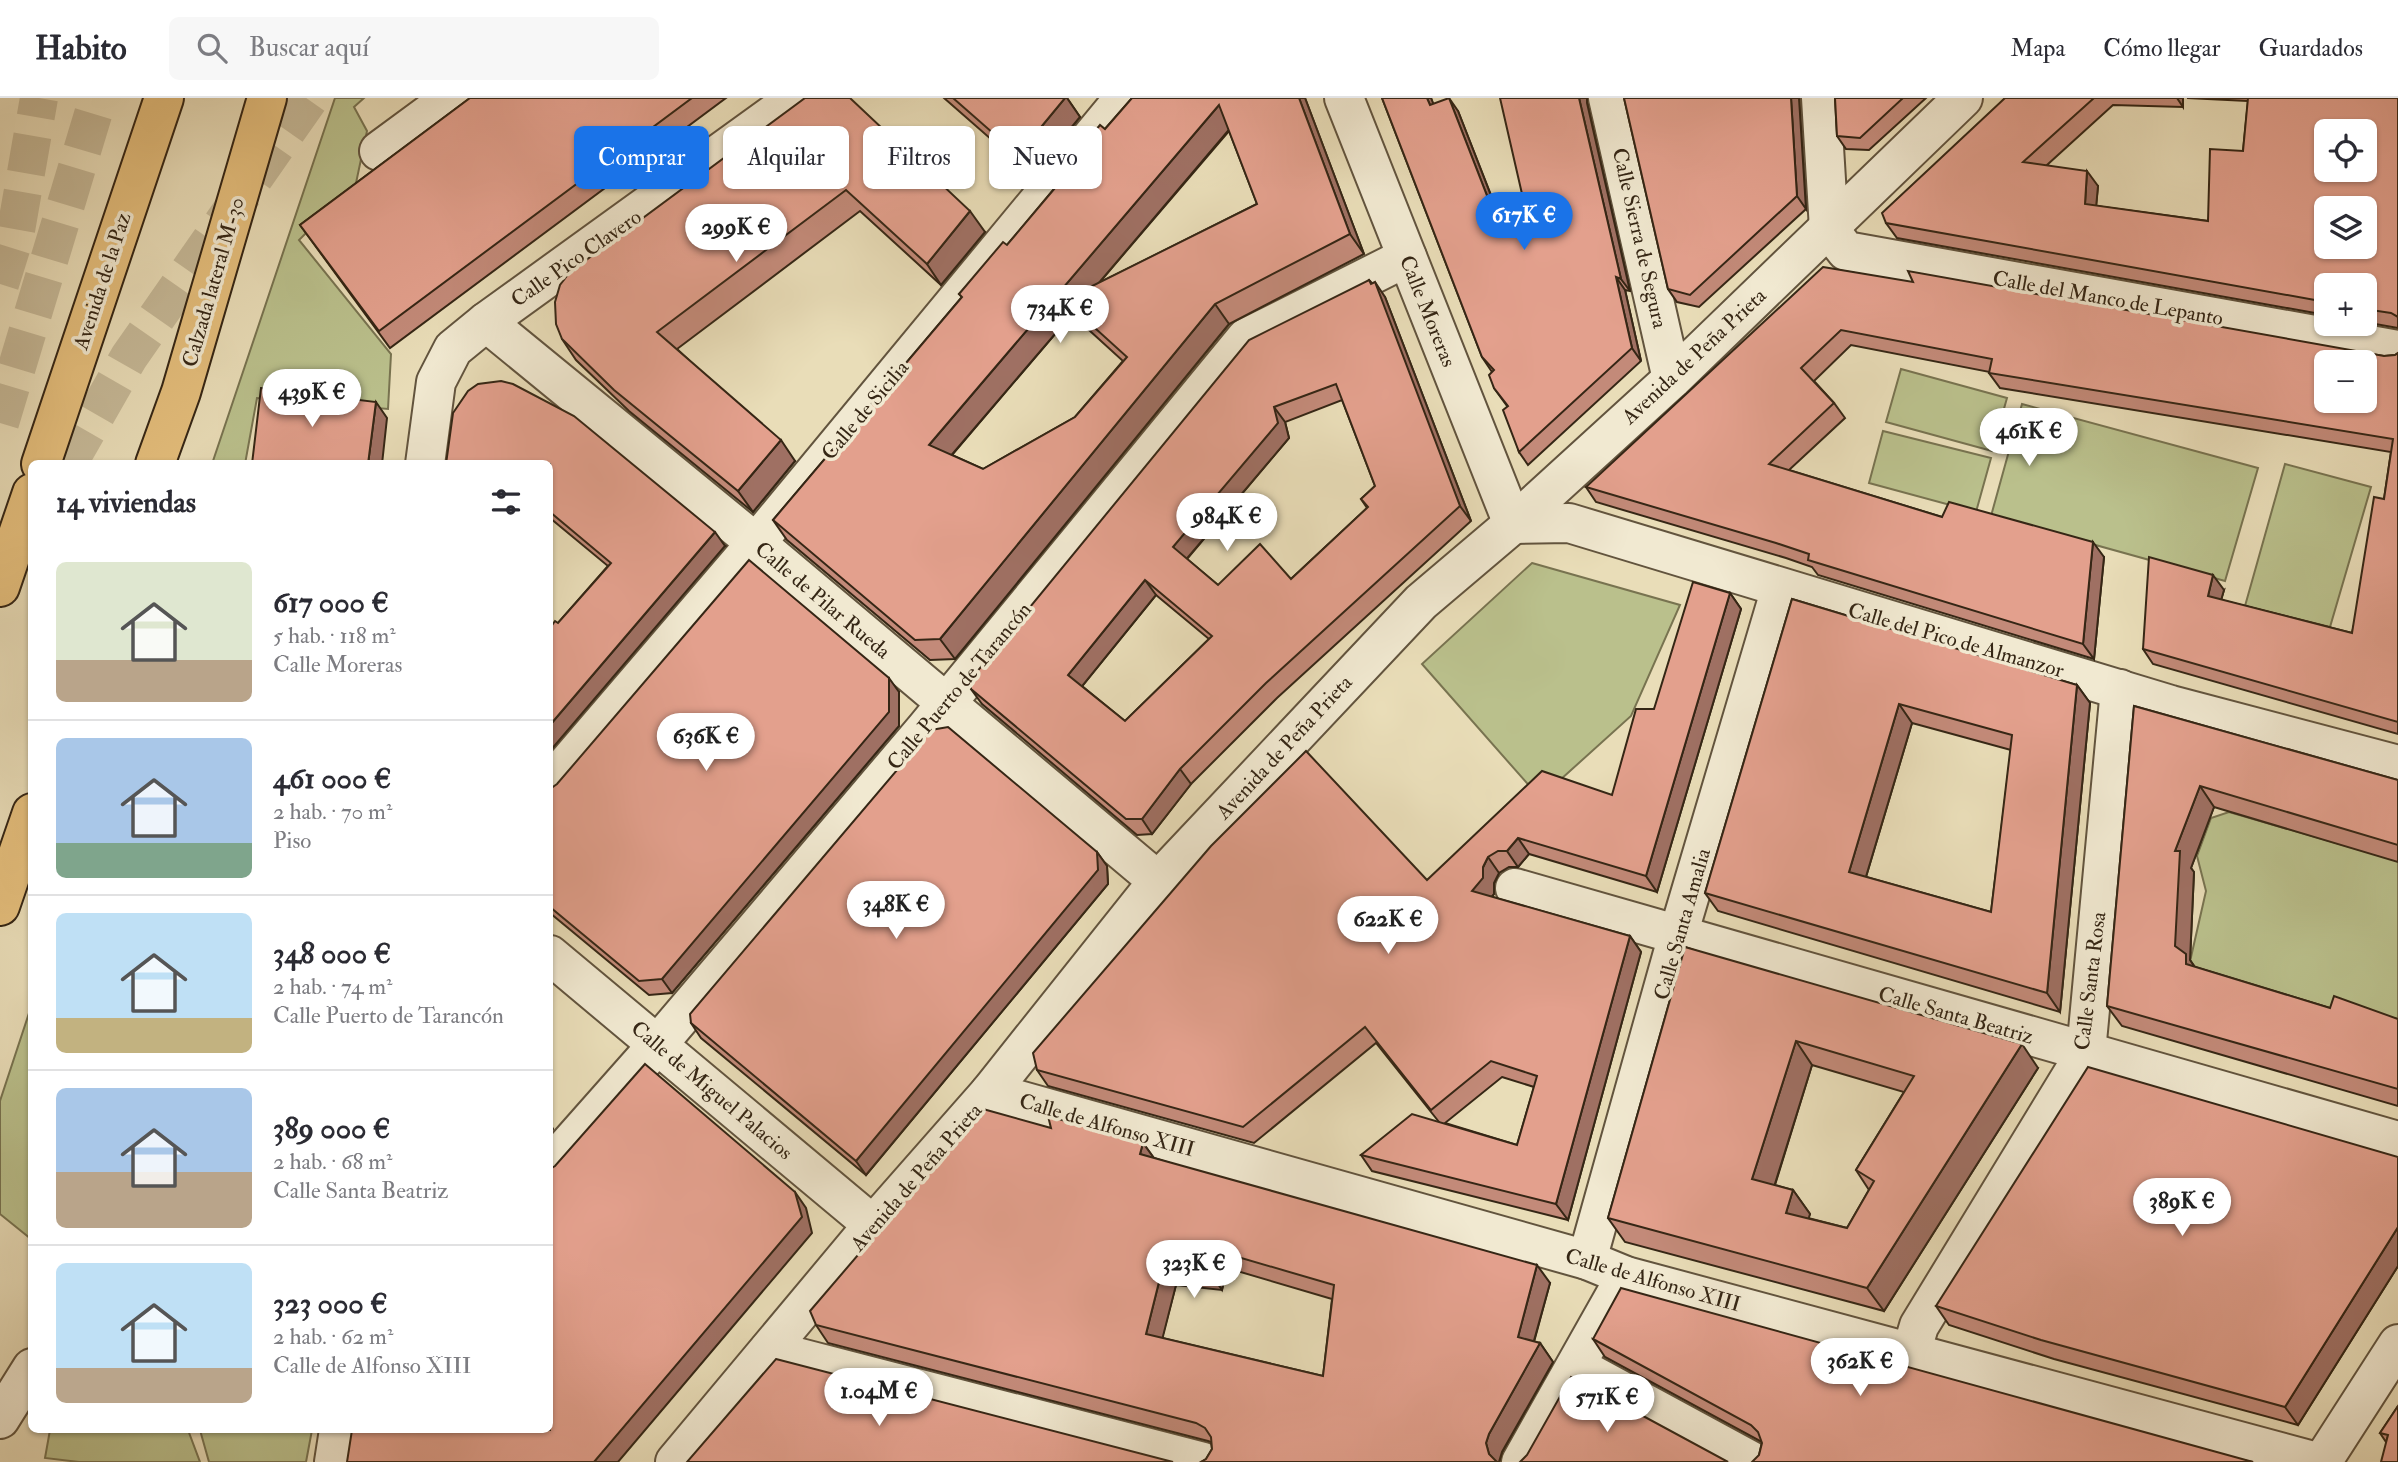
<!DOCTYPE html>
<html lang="es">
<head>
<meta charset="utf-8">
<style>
	:root { --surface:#fff; --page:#f7f7f7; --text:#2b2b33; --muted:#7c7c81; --line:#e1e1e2; --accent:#1a73e8 }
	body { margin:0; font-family:"IM FELL Double Pica",serif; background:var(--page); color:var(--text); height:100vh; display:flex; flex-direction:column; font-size:26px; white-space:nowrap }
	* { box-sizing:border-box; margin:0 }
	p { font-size:23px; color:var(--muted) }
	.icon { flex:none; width:38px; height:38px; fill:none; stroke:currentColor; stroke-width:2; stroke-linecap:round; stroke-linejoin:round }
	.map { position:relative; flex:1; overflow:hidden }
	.drawer { position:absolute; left:28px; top:362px; width:525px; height:973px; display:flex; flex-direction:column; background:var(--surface); border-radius:10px; box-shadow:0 2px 5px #0004 }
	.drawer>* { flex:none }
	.top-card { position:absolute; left:574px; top:28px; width:665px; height:63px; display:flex; gap:14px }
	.tools { position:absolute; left:2314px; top:21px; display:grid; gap:14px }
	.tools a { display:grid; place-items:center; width:63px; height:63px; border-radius:10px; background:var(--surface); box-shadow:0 2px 5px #0004; font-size:35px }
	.price { position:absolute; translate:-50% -60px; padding:0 16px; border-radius:24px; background:#fff; color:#222; font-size:23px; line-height:46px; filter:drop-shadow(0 2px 4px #0008) }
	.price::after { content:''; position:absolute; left:50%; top:42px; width:21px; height:16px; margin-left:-10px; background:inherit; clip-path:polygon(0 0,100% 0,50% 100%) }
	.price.active { background:var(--accent); color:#fff }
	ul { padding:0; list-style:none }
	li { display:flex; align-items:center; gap:21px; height:175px; padding:0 28px }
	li+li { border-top:2px solid var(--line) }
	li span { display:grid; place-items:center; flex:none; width:196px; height:140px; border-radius:10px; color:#555 }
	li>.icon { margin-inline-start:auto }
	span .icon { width:84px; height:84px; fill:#fffc; stroke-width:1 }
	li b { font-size:30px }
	h2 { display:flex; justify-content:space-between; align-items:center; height:84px; padding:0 28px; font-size:30px }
	.tag { padding:0 24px; border-radius:10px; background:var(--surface); box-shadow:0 2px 5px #0004; font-size:24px; line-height:63px }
	.tag.active { background:var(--accent); color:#fff }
	header { display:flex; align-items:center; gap:42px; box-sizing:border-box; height:98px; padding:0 35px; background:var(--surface); border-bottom:2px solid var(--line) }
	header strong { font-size:33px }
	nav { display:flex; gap:38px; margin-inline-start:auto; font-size:24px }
	.search { width:490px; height:63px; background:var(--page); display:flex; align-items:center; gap:18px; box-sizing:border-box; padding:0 24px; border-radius:10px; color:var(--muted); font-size:26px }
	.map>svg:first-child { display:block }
	.green { fill:#bac08c; stroke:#787350; stroke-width:2 }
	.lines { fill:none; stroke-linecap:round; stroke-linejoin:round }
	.highway-tunnel { stroke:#c5b897; stroke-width:38; stroke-dasharray:38 19; stroke-linecap:butt }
	.street-casing { stroke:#62543e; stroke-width:42 }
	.highway-casing { stroke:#352615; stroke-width:42 }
	.street { stroke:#f1e9d1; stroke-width:38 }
	.highway { stroke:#e4be7c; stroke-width:38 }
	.wall { fill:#c38a79; stroke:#352615; stroke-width:2; fill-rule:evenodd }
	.shaded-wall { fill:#9f7063; stroke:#352615; stroke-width:2 }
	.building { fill:#e3a08d; stroke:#352615; stroke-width:2; fill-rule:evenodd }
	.labels { text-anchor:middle; stroke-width:7; stroke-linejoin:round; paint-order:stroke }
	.street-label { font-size:21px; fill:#352615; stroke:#f1e9d1 }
</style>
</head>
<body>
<header>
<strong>Habito</strong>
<div class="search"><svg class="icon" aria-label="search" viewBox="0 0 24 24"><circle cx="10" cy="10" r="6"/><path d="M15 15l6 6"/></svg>Buscar aquí</div>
<nav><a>Mapa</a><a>Cómo llegar</a><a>Guardados</a></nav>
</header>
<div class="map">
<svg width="2398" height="1364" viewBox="0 0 2398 1364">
	<rect width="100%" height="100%" fill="#e9ddb8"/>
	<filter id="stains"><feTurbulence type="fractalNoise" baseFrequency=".00286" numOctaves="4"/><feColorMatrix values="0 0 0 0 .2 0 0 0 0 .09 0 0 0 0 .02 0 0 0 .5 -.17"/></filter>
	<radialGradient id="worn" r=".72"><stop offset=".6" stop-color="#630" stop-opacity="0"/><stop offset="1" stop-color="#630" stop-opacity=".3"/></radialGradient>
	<g class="green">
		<path d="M335 0H364L354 9 367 33 356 85 299 142 391 256 388 311 257 300 245 366H212Z"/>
		<path d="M1901 271 2007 300 1992 353 1886 324Z"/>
		<path d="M2022 306 2258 370 2225 483 1991 418Z"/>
		<path d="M1883 333 1991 360 1976 414 1869 385Z"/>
		<path d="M2285 366 2371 389 2330 529 2245 508Z"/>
		<path d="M1532 465 1680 507 1631 618 1540 700 1422 566Z"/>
		<path d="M2229 714 2398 763V949L2189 868 2206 793 2197 758 2211 720Z"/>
		<path d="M31 909 32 1141H31L0 1116V1003Z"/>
		<path d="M50 1332H188L200 1364H79L45 1360Z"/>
		<path d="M200 1332H312L306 1364H209Z"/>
	</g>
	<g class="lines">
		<g class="highway-tunnel">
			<path d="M0 186 15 138 39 0"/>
			<path d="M0 325 98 0"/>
			<path d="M68 366 129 259 310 0"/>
		</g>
		<g class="street-casing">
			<g id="street">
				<path d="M1344 0 1513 426"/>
				<path d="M1608 0 1672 281"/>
				<path d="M1821 0 1829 131 1846 153 2398 252"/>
				<path d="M379 53 451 0"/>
				<path d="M486 224 756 445 1158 783"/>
				<path d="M425 366 436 284 453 251 486 224 796 0"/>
				<path d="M1513 426 1569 425 2171 607 2398 667"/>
				<path d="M550 686 756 445 1124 0"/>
				<path d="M1515 790 2398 1043"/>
				<path d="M550 857 873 1127"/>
				<path d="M990 994 1587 1162 1626 1178 2317 1364"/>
				<path d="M550 1068 658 946 926 630 1246 240 1407 159"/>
				<path d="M1587 1162 1678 837 1781 490"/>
				<path d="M769 1252 1203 1364"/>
				<path d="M1911 1255 1919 1228 2086 954 2120 591"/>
				<path d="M1576 1268 1753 1364"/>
				<path d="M0 1321 32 1270"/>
				<path d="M334 1364 339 1332"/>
				<path d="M675 1364 873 1127 990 994 1158 783 1421 504 1513 426 1672 281 1963 0"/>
				<path d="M1521 1364 1626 1178"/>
				<path d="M2322 1364 2398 1246"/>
			</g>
		</g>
		<g class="highway-casing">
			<g id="highway">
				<path d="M41 366 164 0"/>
				<path d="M155 366 181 294 267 0"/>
				<path d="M0 489 32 395"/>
				<path d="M0 808 32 715"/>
			</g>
		</g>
		<use href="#street" class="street"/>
		<use href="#highway" class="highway"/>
	</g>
	<g class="wall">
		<path d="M470 0H726L390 250 300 127Z"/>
		<path d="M805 0 985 134 941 187 860 113 677 251 795 363 753 414 629 313 576 262 562 241Z"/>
		<path d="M944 0H1067L1080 19 1032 77Z"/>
		<path d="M1132 0H1305L1364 156 1229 226 955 561 930 562 787 442 773 422 962 199 959 196 1007 147 1054 91 1051 86 1105 31ZM1229 33 1257 106 1099 185ZM1073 215 1078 222 1123 263 1075 319 983 371 952 357Z"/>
		<path d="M1382 0H1431L1433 6 1458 13 1504 130 1528 122 1587 5 1630 193 1625 192 1641 263 1528 367 1519 354 1507 308 1494 290 1492 274 1482 259Z"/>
		<path d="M1624 0H1799L1806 111 1699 209 1677 204 1668 191Z"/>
		<path d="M1835 0H1926L1869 52 1846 51 1837 38Z"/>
		<path d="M2005 0H2183V9L2113 7 2047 67 2098 88 2096 108 2208 123 2243 53 2248 3 2187 0H2398V230L2364 224V187H2326V217L1897 140 1886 125Z"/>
		<path d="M1369 182 1385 199 1471 423 1277 600 1191 686 1152 736 1137 737 982 606 971 591ZM1342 302 1375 388 1361 401 1367 410 1291 481 1218 487 1187 461 1289 340 1285 324ZM1156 497 1209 541 1125 623 1082 588Z"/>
		<path d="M1913 184 2384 258 2395 257 2398 255V636L2153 566 2143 551 2224 492 2221 502 2352 535 2384 401 2391 354 2000 290 1989 275 1990 274 1851 247 1814 283 1834 305 1845 320 1789 372 1942 419 2104 459 2094 561 1818 477 1812 469 1786 460 1596 404 1586 389Z"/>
		<path d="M550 366 725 448 558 525 608 468 550 420Z"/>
		<path d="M1730 495 1741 511 1657 794 1529 756 1518 769H1509L1499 775 1494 785V796L1492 799 1630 838 1641 854 1568 1122 1372 1073 1361 1057 1439 1024 1376 945 1254 1045 1048 988 1037 972 1427 782 1612 697 1654 611ZM1502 979 1534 989 1517 1047 1445 1025Z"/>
		<path d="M1792 501 2077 587 2090 605 2060 914 1718 813 1705 795ZM1912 625 2011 652 1991 814 1866 779Z"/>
		<path d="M899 594V628L672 895 649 897 550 815V691Z"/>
		<path d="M2134 608 2398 682V764L2214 709 2191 770 2194 774 2190 862 2195 869 2330 910 2398 921V1008L2122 928 2107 908Z"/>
		<path d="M1097 754 1107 768 1108 786 866 1077 701 940 691 925Z"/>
		<path d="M1685 849 2038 970 1884 1213 1625 1144 1608 1120ZM1812 967 1904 994 1856 1072 1869 1092 1847 1130 1808 1120 1810 1116 1793 1092 1775 1087Z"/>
		<path d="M1051 1030 1143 1045 1154 1060 1550 1185 1534 1244 1540 1245 1553 1264 1502 1354 1499 1364H1201L1206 1361 1212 1351 1211 1344 1208 1343 828 1245 816 1227ZM1227 1170 1332 1201 1323 1278 1162 1240 1176 1187 1222 1192Z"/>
		<path d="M2398 1059V1168L2298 1327 2054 1261 1949 1227 1936 1208Z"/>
		<path d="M1593 1241 2253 1364 1759 1357 1762 1344 1605 1259Z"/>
		<path d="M2398 1308 2386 1344 2380 1335Z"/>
	</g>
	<g class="shaded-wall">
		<path d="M1065 0H1067L1080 19 1032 77 1018 57Z"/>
		<path d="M1299 0H1305L1364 156 1350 136Z"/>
		<path d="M1427 0H1431L1439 20 1430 7Z"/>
		<path d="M1449 0 1458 13 1509 144 1500 131Z"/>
		<path d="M1579 0H1587V5L1630 193 1621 181Z"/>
		<path d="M1791 0H1799L1806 111 1797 98Z"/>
		<path d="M2177 0H2183V9Z"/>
		<path d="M1219 7 1233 27 1075 213 1064 202 1073 215 943 367 929 347Z"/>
		<path d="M2087 73 2098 88 2095 121 2085 106Z"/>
		<path d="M970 113 985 134 941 187 927 166Z"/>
		<path d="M1616 179 1625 192 1641 263 1632 250Z"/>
		<path d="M1369 182 1379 196 1375 184 1385 199 1471 423 1460 408Z"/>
		<path d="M1215 206 1229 226 955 561 940 541Z"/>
		<path d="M376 304 387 320 382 366H368Z"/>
		<path d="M1274 309 1285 324 1289 340 1184 464 1173 449Z"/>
		<path d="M781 342 795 363 753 414 738 393Z"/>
		<path d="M715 434 725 448 550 653V627Z"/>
		<path d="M2093 444 2104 459 2094 561 2083 546Z"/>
		<path d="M2213 477 2224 492 2218 513 2208 498Z"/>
		<path d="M1145 482 1156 497 1079 592 1068 577Z"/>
		<path d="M1730 495 1741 511 1657 794 1646 778Z"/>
		<path d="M889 580 899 594V628L672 895 662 881Z"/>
		<path d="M2077 587 2090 605 2060 914 2047 895Z"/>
		<path d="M1899 606 1912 625 1862 792 1849 774Z"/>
		<path d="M1180 671 1191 686 1152 736 1142 721Z"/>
		<path d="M2200 688 2214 709 2191 770 2194 774 2190 862 2200 877 2186 866 2175 848V753Z"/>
		<path d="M1518 740 1529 756 1518 769 1507 753Z"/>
		<path d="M1097 754 1107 768 1108 786 866 1077 856 1063Z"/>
		<path d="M1488 759 1499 775 1494 785V796L1483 809 1472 793Z"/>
		<path d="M1630 838 1641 854 1568 1122 1556 1106Z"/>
		<path d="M1796 943 1812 967 1769 1105 1752 1081Z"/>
		<path d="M2022 946 2038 970 1884 1213 1867 1190Z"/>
		<path d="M550 1025 553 1031 550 1036Z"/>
		<path d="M1143 1045 1156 1063 1140 1056Z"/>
		<path d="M1793 1092 1810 1116 1803 1139 1786 1115Z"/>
		<path d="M795 1094 806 1110 812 1135 618 1364H594Z"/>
		<path d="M2398 1129V1168L2298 1327 2285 1309Z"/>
		<path d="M1214 1152 1227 1170 1222 1192 1210 1174Z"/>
		<path d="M1537 1167 1550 1185 1530 1257 1518 1239Z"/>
		<path d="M1163 1168 1176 1187 1159 1254 1146 1236Z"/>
		<path d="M1540 1245 1553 1264 1502 1354 1499 1364H1495L1489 1356 1486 1345 1489 1336Z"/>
	</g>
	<g class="building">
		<path d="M470 0H692L379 233 300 127Z"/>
		<path d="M805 0H850L970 113 927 166 846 92 657 234 781 342 738 393 614 292 562 241 556 226 555 204 560 187 570 174Z"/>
		<path d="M953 0H1065L1018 57Z"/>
		<path d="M1132 0H1299L1350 136 1215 206 940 541 915 542 773 422 962 199 959 196 1003 144 1007 147 1055 90 1051 86 1100 27 1105 31ZM1219 7 1257 106 1064 202 1127 259 1075 319 983 371 929 347Z"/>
		<path d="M1382 0H1427L1430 7 1449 0 1500 131 1528 122 1500 0H1579L1621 181 1616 179 1632 250 1519 354 1503 312 1508 308 1494 290 1489 277 1494 272 1482 259Z"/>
		<path d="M1624 0H1791L1797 98 1690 197 1668 191Z"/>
		<path d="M1835 0H1903L1860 40 1837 38Z"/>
		<path d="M2005 0H2094L2023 64 2087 73 2085 106 2208 123 2210 51 2243 53 2248 0H2398V219L2391 215 2364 211V187H2326V204L1886 125 1882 115ZM2326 33H2364V72H2326ZM2326 110H2364V149H2326Z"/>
		<path d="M1823 169 1913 184 1908 173 2384 258 2395 257 2398 255V624L2143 551 2149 459 2213 477 2208 498 2352 535 2374 399 2384 401 2393 341 1989 275 1992 261 1841 232 1801 270 1834 305 1769 366 1942 419 1949 404 2093 444 2083 546 1808 462 1809 456 1776 445 1586 389ZM2326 264H2364V303H2326Z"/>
		<path d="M1369 182 1371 186 1375 184 1460 408 1266 585 1180 671 1142 721H1126L971 591V581L1249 242ZM1336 286 1375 388 1361 401 1368 409 1291 481 1260 446 1218 487 1173 449 1278 325 1274 309ZM1145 482 1212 538 1125 623 1068 577Z"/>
		<path d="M501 283 513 286 574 318 715 434 550 627V530L555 523 558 525 611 465 550 414V366H446L453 315 468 293 478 286Z"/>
		<path d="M261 290 376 304 368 366H252Z"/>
		<path d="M749 462 889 580V614L662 881 639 883 550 809V691L557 686Z"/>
		<path d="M1693 484 1730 495 1646 778 1518 740 1507 753H1498L1488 759 1483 769V780L1472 793 1630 838 1556 1106 1361 1057 1412 1016 1517 1047 1537 978 1491 963 1431 1012 1365 929 1243 1029 1037 972 1033 955 1211 748 1306 653 1427 782 1542 673 1612 697 1636 611H1654Z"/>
		<path d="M1792 501 2077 587 2047 895 1705 795ZM1899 606 2012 637 1991 814 1849 774Z"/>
		<path d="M2134 608 2398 682V747L2200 688 2175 753H2180L2175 848 2186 856V866L2330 910 2334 898 2398 921V991L2107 908Z"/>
		<path d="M948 629 1097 754 1098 772 856 1063 691 925 690 916 931 632Z"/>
		<path d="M1685 849 2022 946 1867 1190 1608 1120ZM1796 943 1914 978 1856 1072 1874 1083 1847 1130 1786 1115 1793 1092 1752 1081Z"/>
		<path d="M645 966 795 1094 802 1119 594 1364H347L352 1332H550V1071L555 1068Z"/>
		<path d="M2088 969 2398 1059V1129L2285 1309 2041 1242 1936 1208Z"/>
		<path d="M983 1011 1051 1030 1048 1018 1143 1045 1140 1056 1537 1167 1518 1239 1540 1245 1489 1336 1486 1345 1489 1356 1497 1364H1201L1206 1361 1212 1351 1211 1339 1205 1330 1196 1325 816 1227 810 1213ZM1214 1152 1334 1187 1323 1278 1146 1236 1163 1168 1210 1174Z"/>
		<path d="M1621 1190 2253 1364H1752L1759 1357 1762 1345 1758 1334 1751 1327 1593 1241Z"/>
		<path d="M776 1261 1173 1364H687Z"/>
		<path d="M1571 1279 1728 1364H1520L1527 1357Z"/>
		<path d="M2398 1308V1364H2381L2388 1337 2380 1335Z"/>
	</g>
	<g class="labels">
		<g class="street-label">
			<text transform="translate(1640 140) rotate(77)" y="7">Calle Sierra de Segura</text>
			<text transform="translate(576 160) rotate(-35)" y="7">Calle Pico Clavero</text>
			<text transform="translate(102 183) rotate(-72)" y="7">Avenida de la Paz</text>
			<text transform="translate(213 184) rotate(-74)" y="7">Calzada lateral M-30</text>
			<text transform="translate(2108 200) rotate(10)" y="7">Calle del Manco de Lepanto</text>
			<text transform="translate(1428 213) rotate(68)" y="7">Calle Moreras</text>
			<text transform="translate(1694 258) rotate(-43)" y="7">Avenida de Peña Prieta</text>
			<text transform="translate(865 312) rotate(-50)" y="7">Calle de Sicilia</text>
			<text transform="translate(823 502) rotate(40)" y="7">Calle de Pilar Rueda</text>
			<text transform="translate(1956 542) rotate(16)" y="7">Calle del Pico de Almanzor</text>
			<text transform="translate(959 588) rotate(-50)" y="7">Calle Puerto de Tarancón</text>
			<text transform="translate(1284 649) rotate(-47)" y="7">Avenida de Peña Prieta</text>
			<text transform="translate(1682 826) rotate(-74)" y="7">Calle Santa Amalia</text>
			<text transform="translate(2090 883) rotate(-83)" y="7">Calle Santa Rosa</text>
			<text transform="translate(1956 917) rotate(16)" y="7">Calle Santa Beatriz</text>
			<text transform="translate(712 992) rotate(40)" y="7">Calle de Miguel Palacios</text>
			<text transform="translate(1107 1027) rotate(16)" y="7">Calle de Alfonso XIII</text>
			<text transform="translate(916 1079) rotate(-49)" y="7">Avenida de Peña Prieta</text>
			<text transform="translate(1653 1182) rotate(16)" y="7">Calle de Alfonso XIII</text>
		</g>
	</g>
	<rect width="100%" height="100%" filter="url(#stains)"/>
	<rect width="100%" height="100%" fill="url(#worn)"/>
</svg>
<div class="tools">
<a><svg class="icon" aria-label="locate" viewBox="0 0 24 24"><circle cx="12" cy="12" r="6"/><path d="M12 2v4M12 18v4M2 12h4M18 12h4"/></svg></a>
<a><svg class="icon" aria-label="layers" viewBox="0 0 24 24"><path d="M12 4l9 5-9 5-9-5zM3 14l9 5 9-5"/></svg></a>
<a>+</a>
<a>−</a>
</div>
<b class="price active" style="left:1524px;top:154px">617K €</b>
<b class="price" style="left:736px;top:166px">299K €</b>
<b class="price" style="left:1060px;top:247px">734K €</b>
<b class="price" style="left:312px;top:331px">439K €</b>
<b class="price" style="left:2029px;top:370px">461K €</b>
<b class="price" style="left:1227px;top:455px">984K €</b>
<b class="price" style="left:706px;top:675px">636K €</b>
<b class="price" style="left:896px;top:843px">348K €</b>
<b class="price" style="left:1388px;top:858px">622K €</b>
<b class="price" style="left:2182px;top:1140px">389K €</b>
<b class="price" style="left:1194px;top:1202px">323K €</b>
<b class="price" style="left:1860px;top:1300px">362K €</b>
<b class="price" style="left:879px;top:1330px">1.04M €</b>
<b class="price" style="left:1607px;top:1336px">571K €</b>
<div class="top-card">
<a class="tag active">Comprar</a>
<a class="tag">Alquilar</a>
<a class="tag">Filtros</a>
<a class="tag">Nuevo</a>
</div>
<section class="drawer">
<h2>14 viviendas<svg class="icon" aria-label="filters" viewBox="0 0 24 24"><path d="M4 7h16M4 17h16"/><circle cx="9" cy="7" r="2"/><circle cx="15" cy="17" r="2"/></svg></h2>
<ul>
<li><span style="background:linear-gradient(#dfe7d0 70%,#b9a48a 0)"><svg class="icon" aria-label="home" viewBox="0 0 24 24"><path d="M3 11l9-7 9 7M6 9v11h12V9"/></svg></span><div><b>617 000 €</b><p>5 hab. · 118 m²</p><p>Calle Moreras</p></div></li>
<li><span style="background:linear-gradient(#a9c7e8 75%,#7fa58c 0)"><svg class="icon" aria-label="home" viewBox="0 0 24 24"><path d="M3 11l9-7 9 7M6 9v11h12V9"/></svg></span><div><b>461 000 €</b><p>2 hab. · 70 m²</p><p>Piso</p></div></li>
<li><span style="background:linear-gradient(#bfe0f5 75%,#c2b280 0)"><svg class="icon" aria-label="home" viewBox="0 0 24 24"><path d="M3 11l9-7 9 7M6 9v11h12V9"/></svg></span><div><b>348 000 €</b><p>2 hab. · 74 m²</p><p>Calle Puerto de Tarancón</p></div></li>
<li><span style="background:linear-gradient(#a9c7e8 60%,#b9a48a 0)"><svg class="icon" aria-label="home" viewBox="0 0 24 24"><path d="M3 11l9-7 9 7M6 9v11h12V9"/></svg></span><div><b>389 000 €</b><p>2 hab. · 68 m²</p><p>Calle Santa Beatriz</p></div></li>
<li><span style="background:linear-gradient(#bfe0f5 75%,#b9a48a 0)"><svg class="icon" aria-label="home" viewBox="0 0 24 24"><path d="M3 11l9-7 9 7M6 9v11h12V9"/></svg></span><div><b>323 000 €</b><p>2 hab. · 62 m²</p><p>Calle de Alfonso XIII</p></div></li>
</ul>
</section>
</div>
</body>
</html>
